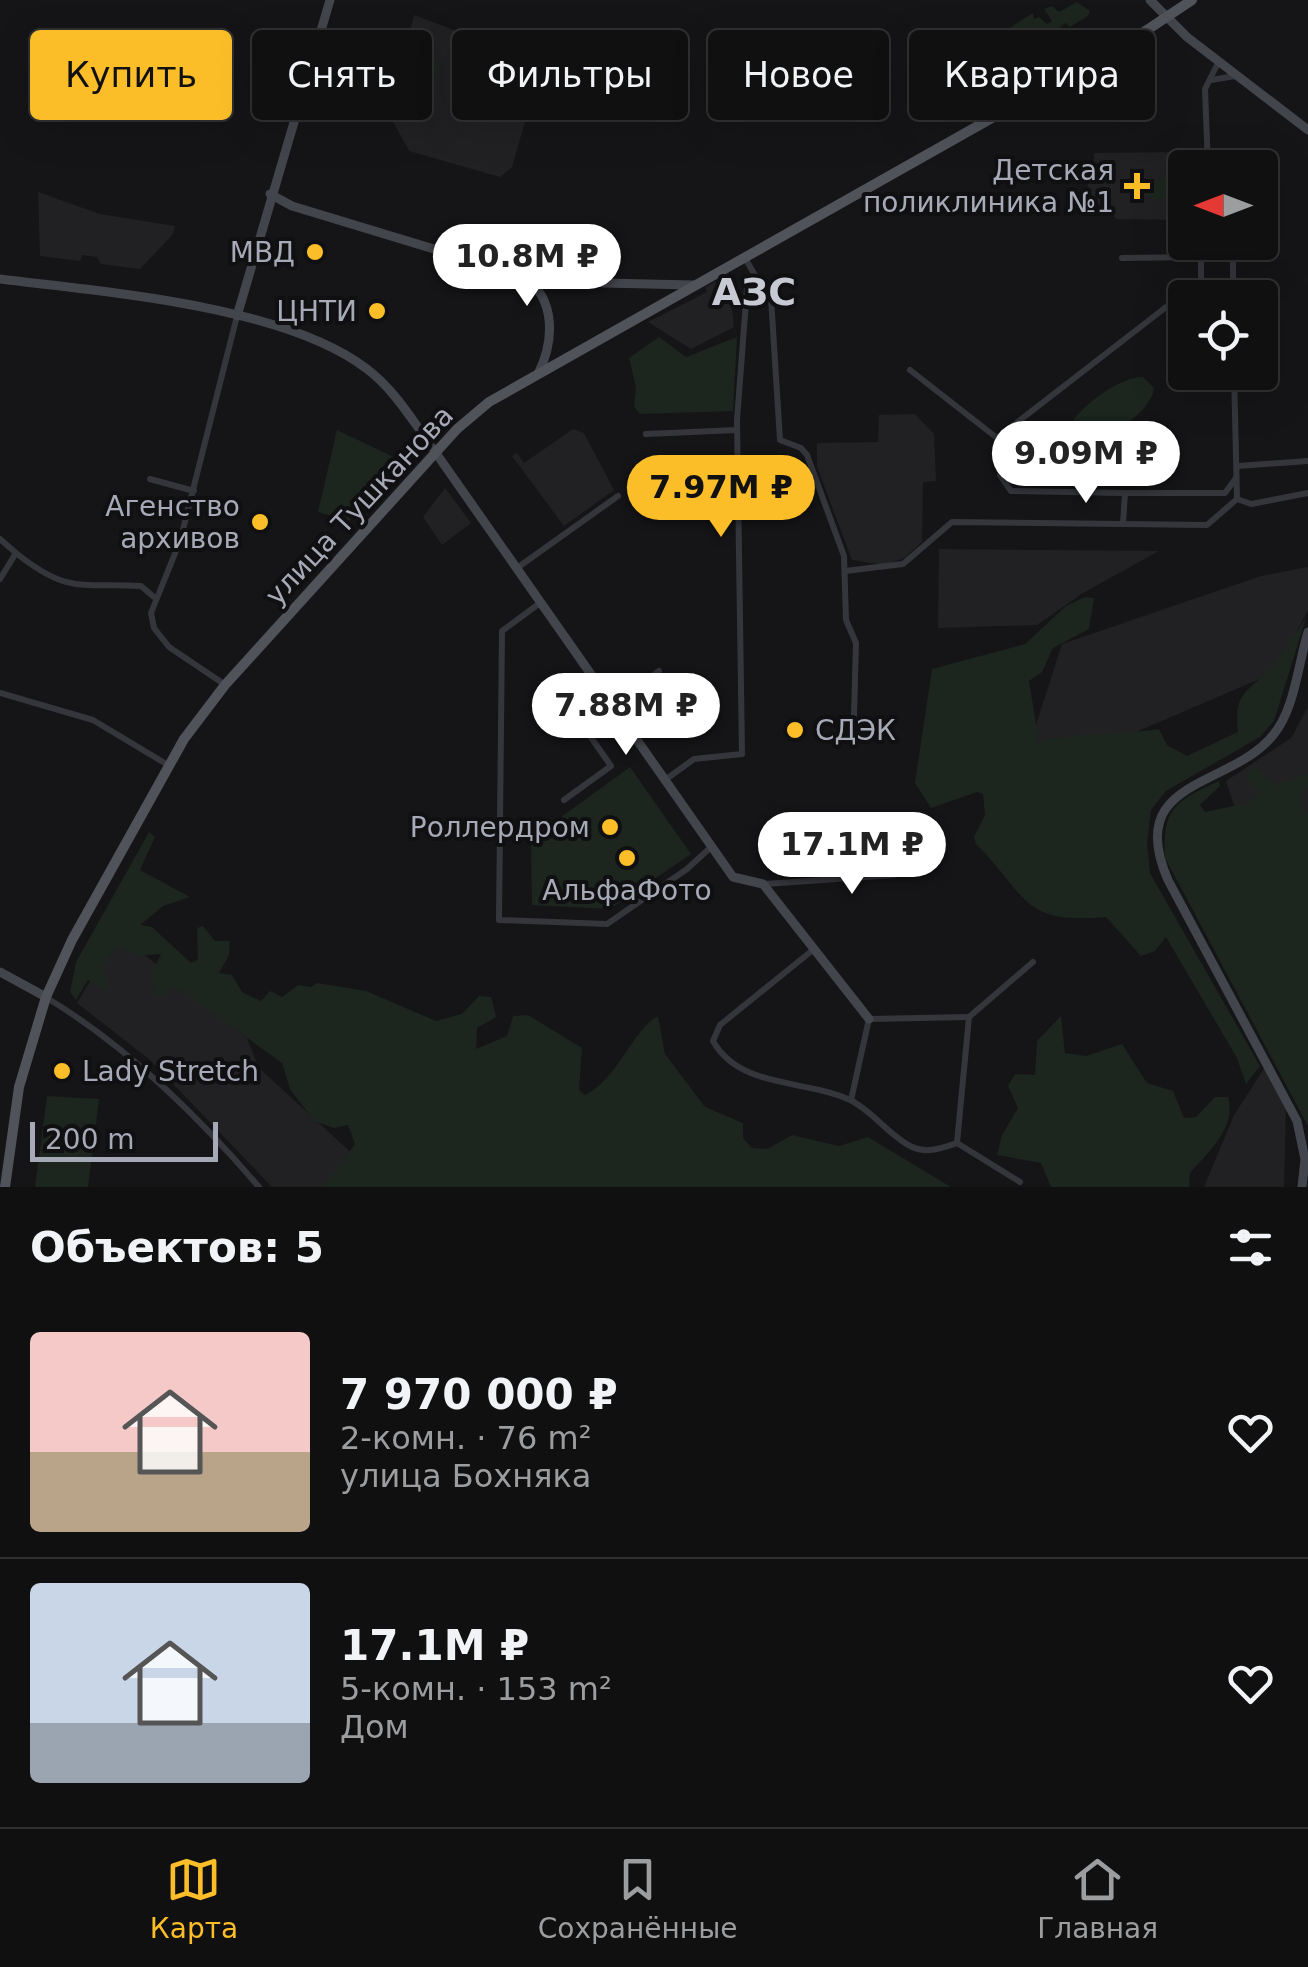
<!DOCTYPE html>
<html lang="ru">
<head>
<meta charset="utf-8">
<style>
	:root { --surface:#101011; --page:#19191a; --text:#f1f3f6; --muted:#9c9d9f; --line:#303031; --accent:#fbbe29 }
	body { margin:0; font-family:"DejaVu Sans",sans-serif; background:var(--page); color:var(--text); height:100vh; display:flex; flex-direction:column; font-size:38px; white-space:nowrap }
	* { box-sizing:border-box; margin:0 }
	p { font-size:32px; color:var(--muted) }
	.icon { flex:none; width:55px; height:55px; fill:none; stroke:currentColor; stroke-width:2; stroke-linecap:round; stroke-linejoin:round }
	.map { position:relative; height:1187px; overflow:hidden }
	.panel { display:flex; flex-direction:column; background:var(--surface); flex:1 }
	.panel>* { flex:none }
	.banner { position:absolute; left:30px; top:30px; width:1250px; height:90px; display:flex; gap:20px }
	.needle { width:65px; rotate:270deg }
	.fabs { position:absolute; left:1168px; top:150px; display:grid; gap:20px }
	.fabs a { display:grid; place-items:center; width:110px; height:110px; border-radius:10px; background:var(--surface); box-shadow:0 10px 40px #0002,0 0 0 2px var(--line); font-size:50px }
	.scale { position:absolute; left:30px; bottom:25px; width:188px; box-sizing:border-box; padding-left:10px; border:5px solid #a6aab7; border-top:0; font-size:28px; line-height:35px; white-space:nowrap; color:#a6aab7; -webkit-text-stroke:8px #101012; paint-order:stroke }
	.price { position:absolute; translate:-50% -85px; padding:0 22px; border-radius:35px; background:#fff; color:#222; font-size:32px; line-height:65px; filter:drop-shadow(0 2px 5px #0008) }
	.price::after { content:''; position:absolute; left:50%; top:60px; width:30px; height:22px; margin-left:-15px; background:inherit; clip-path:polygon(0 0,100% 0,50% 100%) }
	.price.active { background:var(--accent); color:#111 }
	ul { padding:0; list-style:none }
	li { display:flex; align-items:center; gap:30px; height:250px; padding:0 30px }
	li+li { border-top:2px solid var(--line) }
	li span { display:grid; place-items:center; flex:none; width:280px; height:200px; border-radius:10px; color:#555 }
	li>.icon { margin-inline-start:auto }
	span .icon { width:120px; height:120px; fill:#fffc; stroke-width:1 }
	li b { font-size:42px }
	h2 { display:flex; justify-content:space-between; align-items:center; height:120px; padding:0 30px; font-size:42px }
	.tag { padding:0 35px; border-radius:10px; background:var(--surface); box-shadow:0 10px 40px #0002,0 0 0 2px var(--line); font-size:35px; line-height:90px }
	.tag.active { background:var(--accent); color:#111 }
	.tab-bar { display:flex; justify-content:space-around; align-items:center; height:140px; border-top:2px solid var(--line); background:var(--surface); font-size:28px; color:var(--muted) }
	.tab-bar a { display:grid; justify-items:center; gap:5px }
	.tab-bar .active { color:var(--accent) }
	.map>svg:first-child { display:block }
	.built { fill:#212124 }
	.green { fill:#1c251e }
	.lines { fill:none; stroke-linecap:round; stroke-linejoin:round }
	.street { stroke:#35363c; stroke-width:6 }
	.secondary { stroke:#43454c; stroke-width:9 }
	.primary { stroke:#51535b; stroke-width:10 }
	.poi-dot { fill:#fbbe29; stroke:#101012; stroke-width:4 }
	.labels { text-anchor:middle; stroke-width:8; stroke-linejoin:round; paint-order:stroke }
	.poi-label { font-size:28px; fill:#a6aab7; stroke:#101012; text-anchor:end }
	.street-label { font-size:28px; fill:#a6aab7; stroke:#101012 }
	.district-label { font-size:38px; font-weight:bold; fill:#c7cad3; stroke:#101012 }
</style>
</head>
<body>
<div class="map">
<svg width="1308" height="1187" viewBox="0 0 1308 1187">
	<rect width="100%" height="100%" fill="#151517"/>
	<g class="built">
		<path d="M414 15 542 63 512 167 500 177 409 151 388 112Z"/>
		<path d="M1182 152 1197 167 1185 168V211L1174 220 1117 219 1095 201H1088V171L1094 165V153Z"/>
		<path d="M38 192 100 214 175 226 173 234 140 269 101 264 97 257 82 255 80 261 40 256Z"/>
		<path d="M728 275 734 327 691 349 648 322 707 292 705 287Z"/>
		<path d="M915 414 934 434 936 481 923 482 922 542 904 558 884 565 852 560 817 467V443L878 442 879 415Z"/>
		<path d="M573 429 584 433 614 490 564 526 512 456 517 453 524 463Z"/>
		<path d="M445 488 471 523 442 545 423 517Z"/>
		<path d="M939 549 1159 551 1083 593 1037 625 938 628Z"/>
		<path d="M1308 567V610L1276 672 1115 741 1039 752 1033 734 1062 644 1261 576Z"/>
		<path d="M1308 707V840L1240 823 1226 781 1291 738Z"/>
		<path d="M118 933 247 1038 259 1068 357 1158 332 1187H272L150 1060 77 1003Z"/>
		<path d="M1265 1067 1286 1106 1284 1187H1204L1234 1115Z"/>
	</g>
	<g class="green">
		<path d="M1077 2 1090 11 1088 16 1070 27 1065 23 1046 40 1039 33 1035 38 1037 45 1016 59 998 60 1004 55 1003 46 1010 43 1011 27 1033 13 1034 19 1039 17 1047 24 1052 21 1044 9 1052 6 1059 12Z"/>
		<path d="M413 55 441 64 425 114 397 105Z"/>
		<path d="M1188 159 1193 167 1185 168V199H1155L1141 193Z"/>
		<path d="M659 337 686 357 737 337 733 411 640 414 634 407 636 387 629 358Z"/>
		<path d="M1143 377 1154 388C1152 411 1108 440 1087 445L1074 438 1072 422C1084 404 1121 376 1143 377Z"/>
		<path d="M337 430 400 460 349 521 318 512Z"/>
		<path d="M1085 597 1094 598 1089 629 1053 648 1042 672 1029 681 1039 742C1079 730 1115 736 1159 729L1167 745 1187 756 1238 732C1233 690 1249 693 1273 665 1285 650 1295 634 1306 618L1274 721 1260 737 1166 791 1151 810 1147 843 1150 873 1260 1066 1246 1084 1237 1058 1166 937 1155 951 1141 956 1106 917C1021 925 1028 896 976 844L974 837 985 815 983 794 977 792 931 808 915 783 932 669 1025 644 1066 606Z"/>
		<path d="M630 767 691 854 610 909 532 905 531 839Z"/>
		<path d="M1254 767 1276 785 1308 774V786L1300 796 1301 807 1308 814V1126L1165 858C1162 808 1175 801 1219 781L1220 786 1200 805 1205 812 1247 803 1258 795 1246 775Z"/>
		<path d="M149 832 155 837 140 870 190 897 163 906 140 925 152 927 191 963 198 960 197 928 203 926 215 941H230L229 955 219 973 232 975 242 992 261 1001 270 991 282 997 298 985 311 987 317 983 366 991 436 1021 462 1014 479 996 491 997 496 1017 477 1028 476 1049 507 1036 513 1016 528 1015 582 1048 579 1090 585 1095C618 1079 632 1030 658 1016L665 1054 705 1107 743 1123V1138L752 1148 767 1149 792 1135 839 1146 868 1137 951 1187H324L355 1144 348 1125 334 1128 314 1121 290 1089 282 1063 183 992 173 988 161 996 155 994 151 974 161 954 137 956 117 946 102 968 108 980 107 992 88 980 76 1000 70 992 76 962Z"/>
		<path d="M1061 1016 1065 1053 1086 1056 1122 1044 1147 1083 1173 1091 1184 1118 1196 1117 1215 1097H1228C1237 1128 1208 1152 1190 1173L1189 1187H1051L1041 1163 997 1155 1002 1135 1018 1108 1008 1086 1015 1074 1035 1075 1037 1041Z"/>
		<path d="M47 1096 99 1099 88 1187H35Z"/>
	</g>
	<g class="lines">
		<g class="street">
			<path d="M1211 80 1235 76"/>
			<path d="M1208 168 1205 89 1218 63"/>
			<path d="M1233 242V298"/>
			<path d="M1122 258 1202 257"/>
			<path d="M756 277 771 298 780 440 801 448 807 455 844 556 846 620 856 643 854 715"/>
			<path d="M910 370 997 438 1201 280V242"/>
			<path d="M646 434 737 430"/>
			<path d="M1238 466 1308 461"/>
			<path d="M1000 475 1011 491 1125 493 1123 524"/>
			<path d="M150 479 194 491"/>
			<path d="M1125 493H1225L1236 478"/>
			<path d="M1237 499 1251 504 1308 493"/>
			<path d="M0 539 16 553"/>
			<path d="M517 568 618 496"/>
			<path d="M845 571 903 564 952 522 1207 525 1237 499 1234 372"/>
			<path d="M0 579 16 553C67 594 81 583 141 586L154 597"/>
			<path d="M540 603 502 631 499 920 607 924 687 869 711 847"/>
			<path d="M224 684 169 647 154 628 151 613 180 541 237 316"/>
			<path d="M0 693 93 720 168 765"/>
			<path d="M665 780 694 759 742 754 737 420 747 288 756 277 745 258"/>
			<path d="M564 800 611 766 583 726 659 671"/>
			<path d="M765 884 894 875 922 861"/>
			<path d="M814 949 720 1025 713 1041C740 1089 805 1079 850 1100 873 1111 889 1136 912 1147 927 1154 942 1148 957 1143L1020 1182"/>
			<path d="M47 998C125 1045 199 1117 259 1187"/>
			<path d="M851 1100 869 1019 969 1017"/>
			<path d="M957 1143 969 1017 1033 962"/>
		</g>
		<g class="secondary">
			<path d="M1150 0 1187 37 1308 130"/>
			<path d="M270 194 292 206 523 276C557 299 554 342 538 374"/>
			<path d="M510 267 604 283 693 285"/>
			<path d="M0 279C103 292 284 305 367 369 388 385 403 406 417 426L733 877 763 884 869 1019"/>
			<path d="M237 316 330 0"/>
			<path d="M0 972 46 997"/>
			<path d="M1302 1187 1305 1159 1297 1121 1168 880C1123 777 1231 789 1274 734 1295 708 1298 664 1308 632"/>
		</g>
		<path class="primary" d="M5 1187 19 1087 46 997 72 940 184 739 225 685 457 429 489 402 1144 32 1192 0"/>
	</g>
	<g class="poi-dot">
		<path d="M1132 171h10v10h10v10h-10v10h-10v-10h-10v-10h10z"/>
		<circle cx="315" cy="252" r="10"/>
		<circle cx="377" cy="311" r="10"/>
		<circle cx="260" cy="522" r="10"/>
		<circle cx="795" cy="730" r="10"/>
		<circle cx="610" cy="827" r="10"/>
		<circle cx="627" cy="858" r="10"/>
		<circle cx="62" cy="1071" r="10"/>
	</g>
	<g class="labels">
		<g class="poi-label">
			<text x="1114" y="180">Детская<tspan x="1114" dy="32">поликлиника №1</tspan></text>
			<text x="295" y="262">МВД</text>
			<text x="357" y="321">ЦНТИ</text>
			<text x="240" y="516">Агенство<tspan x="240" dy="32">архивов</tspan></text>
			<text x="815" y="740" text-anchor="start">СДЭК</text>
			<text x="590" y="837">Роллердром</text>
			<text x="627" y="900" text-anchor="middle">АльфаФото</text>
			<text x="82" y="1081" text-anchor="start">Lady Stretch</text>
		</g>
		<g class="street-label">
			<text transform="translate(359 505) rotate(-47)" y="10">улица Тушканова</text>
		</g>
		<g class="district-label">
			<text x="754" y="305">АЗС</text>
		</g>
	</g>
</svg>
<div class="fabs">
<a><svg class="needle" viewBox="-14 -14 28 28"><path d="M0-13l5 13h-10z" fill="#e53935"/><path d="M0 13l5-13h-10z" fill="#9c9d9f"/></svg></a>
<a><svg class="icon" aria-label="locate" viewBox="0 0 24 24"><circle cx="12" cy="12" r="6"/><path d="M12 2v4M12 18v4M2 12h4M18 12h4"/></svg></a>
</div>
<div class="scale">200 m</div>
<b class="price" style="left:527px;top:309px">10.8M ₽</b>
<b class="price" style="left:1086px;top:506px">9.09M ₽</b>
<b class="price active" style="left:721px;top:540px">7.97M ₽</b>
<b class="price" style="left:626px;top:758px">7.88M ₽</b>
<b class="price" style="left:852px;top:897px">17.1M ₽</b>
<div class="banner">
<a class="tag active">Купить</a>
<a class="tag">Снять</a>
<a class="tag">Фильтры</a>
<a class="tag">Новое</a>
<a class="tag">Квартира</a>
</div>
</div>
<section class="panel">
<h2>Объектов: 5<svg class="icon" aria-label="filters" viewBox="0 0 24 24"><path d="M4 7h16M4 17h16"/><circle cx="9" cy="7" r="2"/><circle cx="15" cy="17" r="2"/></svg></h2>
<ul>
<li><span style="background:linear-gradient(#f6c9c9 60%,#b9a48a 0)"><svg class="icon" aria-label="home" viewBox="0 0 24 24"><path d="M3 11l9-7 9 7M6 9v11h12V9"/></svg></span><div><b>7 970 000 ₽</b><p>2-комн. · 76 m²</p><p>улица Бохняка</p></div><svg class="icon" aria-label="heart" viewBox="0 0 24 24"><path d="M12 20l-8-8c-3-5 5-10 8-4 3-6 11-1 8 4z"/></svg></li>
<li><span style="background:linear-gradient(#c9d6e8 70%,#9aa5b1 0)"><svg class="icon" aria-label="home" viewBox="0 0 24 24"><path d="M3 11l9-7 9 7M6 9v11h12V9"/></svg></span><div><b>17.1M ₽</b><p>5-комн. · 153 m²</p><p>Дом</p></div><svg class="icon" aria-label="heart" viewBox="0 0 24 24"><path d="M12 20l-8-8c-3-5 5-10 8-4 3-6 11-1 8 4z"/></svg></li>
</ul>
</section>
<nav class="tab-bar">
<a class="active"><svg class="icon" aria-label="map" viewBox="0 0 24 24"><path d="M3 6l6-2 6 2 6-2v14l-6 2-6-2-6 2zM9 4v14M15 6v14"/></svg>Карта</a>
<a><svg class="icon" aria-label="saved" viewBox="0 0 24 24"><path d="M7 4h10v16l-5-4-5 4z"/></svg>Сохранённые</a>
<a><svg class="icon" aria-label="home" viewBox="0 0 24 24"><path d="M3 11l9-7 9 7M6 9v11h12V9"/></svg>Главная</a>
</nav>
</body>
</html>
